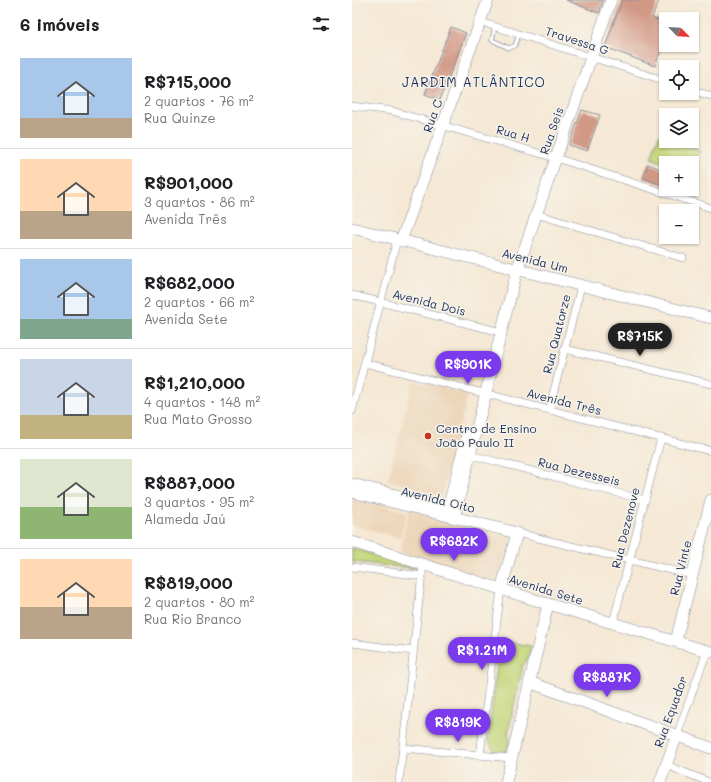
<!DOCTYPE html>
<html lang="pt">
<head>
<meta charset="utf-8">
<style>
	:root { --surface:#fff; --page:#f2f2f2; --text:#202124; --muted:#757577; --line:#e0e0e0; --accent:#7c3aed }
	body { margin:0; font-family:Mali,sans-serif; background:var(--page); color:var(--text); height:100vh; display:flex; flex-direction:column; font-size:15px; white-space:nowrap }
	* { box-sizing:border-box; margin:0 }
	p { font-size:13px; color:var(--muted) }
	.icon { flex:none; width:22px; height:22px; fill:none; stroke:currentColor; stroke-width:2; stroke-linecap:round; stroke-linejoin:round }
	.map { position:relative; flex:1; overflow:hidden }
	.drawer { display:flex; flex-direction:column; background:var(--surface); width:352px }
	.drawer>* { flex:none }
	.needle { width:26px; rotate:114deg }
	.fabs { position:absolute; left:307px; top:12px; display:grid; gap:8px }
	.fabs a { display:grid; place-items:center; width:40px; height:40px; border-radius:0px; background:var(--surface); box-shadow:0 1px 3px #0004; font-size:20px }
	.price { position:absolute; translate:-50% -34px; padding:0 9px; border-radius:14px; background:var(--accent); color:#fff; font-size:13px; line-height:26px; filter:drop-shadow(0 1px 2px #0008) }
	.price::after { content:''; position:absolute; left:50%; top:24px; width:12px; height:9px; margin-left:-6px; background:inherit; clip-path:polygon(0 0,100% 0,50% 100%) }
	.price.current { background:#222; color:#fff }
	ul { padding:0; list-style:none }
	li { display:flex; align-items:center; gap:12px; height:100px; padding:0 20px }
	li+li { border-top:1px solid var(--line) }
	li span { display:grid; place-items:center; flex:none; width:112px; height:80px; border-radius:0px; color:#555 }
	li>.icon { margin-inline-start:auto }
	span .icon { width:48px; height:48px; fill:#fffc; stroke-width:1 }
	li b { font-size:17px }
	h2 { display:flex; justify-content:space-between; align-items:center; height:48px; padding:0 20px; font-size:17px }
	main { display:flex; flex:1; min-height:0 }
	.map>svg:first-child { display:block }
	.built { fill:#edd7bb }
	.green { fill:#c3d578; stroke:#6f826b }
	.building { fill:#d29886 }
	.lines { fill:none; stroke-linecap:round; stroke-linejoin:round }
	.lane-casing { stroke:#888c99; stroke-width:5 }
	.street-casing { stroke:#888c99; stroke-width:8 }
	.secondary-casing { stroke:#888c99; stroke-width:12 }
	.lane { stroke:#fff; stroke-width:3.5 }
	.street { stroke:#fff; stroke-width:7 }
	.secondary { stroke:#fff; stroke-width:11 }
	.poi-dot { fill:#c8321e; stroke:#f7f3e8; stroke-width:1.5 }
	.labels { text-anchor:middle; stroke-width:3; stroke-linejoin:round; paint-order:stroke }
	.street-label { font-size:12px; fill:#1b2f5e; stroke:#f7f3e8 }
	.poi-label { font-size:12px; fill:#1b2f5e; stroke:#f7f3e8; text-anchor:start }
	.neighbourhood-label { font-size:13px; letter-spacing:1px; fill:#1b2f5e; stroke:#f7f3e8 }
</style>
</head>
<body>
<main>
<section class="drawer">
<h2>6 imóveis<svg class="icon" aria-label="filters" viewBox="0 0 24 24"><path d="M4 7h16M4 17h16"/><circle cx="9" cy="7" r="2"/><circle cx="15" cy="17" r="2"/></svg></h2>
<ul>
<li><span style="background:linear-gradient(#a9c7e8 75%,#b9a48a 0)"><svg class="icon" aria-label="home" viewBox="0 0 24 24"><path d="M3 11l9-7 9 7M6 9v11h12V9"/></svg></span><div><b>R$715,000</b><p>2 quartos · 76 m²</p><p>Rua Quinze</p></div></li>
<li><span style="background:linear-gradient(#ffd9b3 65%,#b9a48a 0)"><svg class="icon" aria-label="home" viewBox="0 0 24 24"><path d="M3 11l9-7 9 7M6 9v11h12V9"/></svg></span><div><b>R$901,000</b><p>3 quartos · 86 m²</p><p>Avenida Três</p></div></li>
<li><span style="background:linear-gradient(#a9c7e8 75%,#7fa58c 0)"><svg class="icon" aria-label="home" viewBox="0 0 24 24"><path d="M3 11l9-7 9 7M6 9v11h12V9"/></svg></span><div><b>R$682,000</b><p>2 quartos · 66 m²</p><p>Avenida Sete</p></div></li>
<li><span style="background:linear-gradient(#c9d6e8 70%,#c2b280 0)"><svg class="icon" aria-label="home" viewBox="0 0 24 24"><path d="M3 11l9-7 9 7M6 9v11h12V9"/></svg></span><div><b>R$1,210,000</b><p>4 quartos · 148 m²</p><p>Rua Mato Grosso</p></div></li>
<li><span style="background:linear-gradient(#dfe7d0 60%,#8fb573 0)"><svg class="icon" aria-label="home" viewBox="0 0 24 24"><path d="M3 11l9-7 9 7M6 9v11h12V9"/></svg></span><div><b>R$887,000</b><p>3 quartos · 95 m²</p><p>Alameda Jaú</p></div></li>
<li><span style="background:linear-gradient(#ffd9b3 60%,#b9a48a 0)"><svg class="icon" aria-label="home" viewBox="0 0 24 24"><path d="M3 11l9-7 9 7M6 9v11h12V9"/></svg></span><div><b>R$819,000</b><p>2 quartos · 80 m²</p><p>Rua Rio Branco</p></div></li>
</ul>
</section>
<div class="map">
<svg width="359" height="782" viewBox="0 0 359 782">
	<rect width="100%" height="100%" fill="#f7f3e8"/>
	<filter id="ink" filterUnits="userSpaceOnUse"><feTurbulence type="fractalNoise" baseFrequency=".025" numOctaves="2"/><feDisplacementMap in="SourceGraphic" scale="8" xChannelSelector="R" yChannelSelector="G"/><feConvolveMatrix kernelMatrix="1 2 1 2 8 2 1 2 1" color-interpolation-filters="sRGB"/></filter>
	<filter id="wash" filterUnits="userSpaceOnUse"><feTurbulence type="fractalNoise" baseFrequency=".012" numOctaves="4" result="noise"/><feDisplacementMap in="SourceGraphic" scale="16" xChannelSelector="R" yChannelSelector="G"/><feGaussianBlur stdDeviation="0.9" result="paint"/><feColorMatrix in="noise" values="0 0 0 0 0 0 0 0 0 0 0 0 0 0 0 0 0 1.4 0 .05"/><feComposite in="paint" operator="in"/></filter>
	<g filter="url(#wash)">
		<rect width="100%" height="100%" fill="#f5e8d4"/>
		<g class="built">
			<path d="M61 381 116 393 90 496 36 480Z"/>
			<path d="M0 497 55 512 48 538 0 525Z"/>
			<path d="M57 510 159 538 145 583 48 552Z"/>
		</g>
		<g class="green">
			<path d="M307 135 314 138V141H322L348 151 340 173V163L314 164 299 158Z"/>
			<path d="M0 548 67 569 0 562Z"/>
			<path d="M148 641 179 646 176 659 171 665 156 733 158 742 152 753 142 751 136 740Z"/>
		</g>
		<g id="blocks">
			<g class="building">
				<path d="M214 0H251L247 13Z"/>
				<path d="M270 0H307L300 18 314 23V36L303 66 253 47Z"/>
				<path d="M99 27 114 33 88 100 73 94Z"/>
				<path d="M230 110 248 115 235 151 217 145Z"/>
				<path d="M296 164 314 171V186L291 178Z"/>
			</g>
		</g>
	</g>
	<g filter="url(#ink)">
		<use href="#blocks" fill-opacity="0" stroke="#888c99" stroke-width="1"/>
		<g class="lines">
			<g class="lane-casing">
				<path id="lane" d="M143 26 140 40 157 48 163 46 167 34"/>
			</g>
			<g class="street-casing">
				<g id="street">
					<path d="M129 22 314 81"/>
					<path d="M340 90 359 96"/>
					<path d="M0 106 40 111 204 158 359 208"/>
					<path d="M184 214 331 258"/>
					<path d="M0 295 149 332"/>
					<path d="M213 349 359 384"/>
					<path d="M13 363 359 451"/>
					<path d="M197 410 229 286"/>
					<path d="M0 411 45 240"/>
					<path d="M115 454 293 500"/>
					<path d="M165 533 340 575"/>
					<path d="M0 567 70 576"/>
					<path d="M261 623 309 438"/>
					<path d="M0 643 61 651"/>
					<path d="M325 735 355 651"/>
					<path d="M51 748 159 758"/>
					<path d="M128 755 149 589"/>
					<path d="M314 765 357 782"/>
					<path d="M47 782 71 564"/>
				</g>
			</g>
			<g class="secondary-casing">
				<g id="secondary">
					<path d="M0 228 359 318"/>
					<path d="M49 241 136 0"/>
					<path d="M0 484 96 508 99 514"/>
					<path d="M0 492 165 533 149 589"/>
					<path d="M96 508 115 435"/>
					<path d="M102 518 165 270 259 0"/>
					<path d="M0 542 196 604 359 652"/>
					<path d="M324 641 359 500"/>
					<path d="M177 682 359 748"/>
					<path d="M154 782 196 604"/>
					<path d="M308 782 325 735"/>
				</g>
			</g>
			<use href="#lane" class="lane"/>
			<use href="#street" class="street"/>
			<use href="#secondary" class="secondary"/>
		</g>
	</g>
	<circle class="poi-dot" cx="76" cy="436" r="4"/>
	<g class="labels">
		<g class="street-label">
			<text transform="translate(225 41) rotate(18)" y="4">Travessa G</text>
			<text transform="translate(81 116) rotate(-70)" y="4">Rua C</text>
			<text transform="translate(200 131) rotate(-71)" y="4">Rua Seis</text>
			<text transform="translate(161 134) rotate(16)" y="4">Rua H</text>
			<text transform="translate(183 261) rotate(14)" y="4">Avenida Um</text>
			<text transform="translate(77 303) rotate(14)" y="4">Avenida Dois</text>
			<text transform="translate(205 334) rotate(-76)" y="4">Rua Quatorze</text>
			<text transform="translate(212 402) rotate(14)" y="4">Avenida Três</text>
			<text transform="translate(227 472) rotate(14)" y="4">Rua Dezesseis</text>
			<text transform="translate(86 500) rotate(14)" y="4">Avenida Oito</text>
			<text transform="translate(274 528) rotate(-76)" y="4">Rua Dezenove</text>
			<text transform="translate(329 568) rotate(-76)" y="4">Rua Vinte</text>
			<text transform="translate(194 590) rotate(17)" y="4">Avenida Sete</text>
			<text transform="translate(319 712) rotate(-70)" y="4">Rua Equador</text>
		</g>
		<g class="poi-label">
			<text x="84" y="433">Centro de Ensino<tspan x="84" dy="14">João Paulo II</tspan></text>
		</g>
		<g class="neighbourhood-label">
			<text x="122" y="87">JARDIM ATLÂNTICO</text>
		</g>
	</g>
</svg>
<div class="fabs">
<a><svg class="needle" viewBox="-14 -14 28 28"><path d="M0-13l5 13h-10z" fill="#e53935"/><path d="M0 13l5-13h-10z" fill="#757577"/></svg></a>
<a><svg class="icon" aria-label="locate" viewBox="0 0 24 24"><circle cx="12" cy="12" r="6"/><path d="M12 2v4M12 18v4M2 12h4M18 12h4"/></svg></a>
<a><svg class="icon" aria-label="layers" viewBox="0 0 24 24"><path d="M12 4l9 5-9 5-9-5zM3 14l9 5 9-5"/></svg></a>
<a>+</a>
<a>−</a>
</div>
<b class="price current" style="left:288px;top:357px">R$715K</b>
<b class="price" style="left:116px;top:385px">R$901K</b>
<b class="price" style="left:102px;top:562px">R$682K</b>
<b class="price" style="left:130px;top:671px">R$1.21M</b>
<b class="price" style="left:255px;top:698px">R$887K</b>
<b class="price" style="left:106px;top:743px">R$819K</b>
</div>
</main>
</body>
</html>
